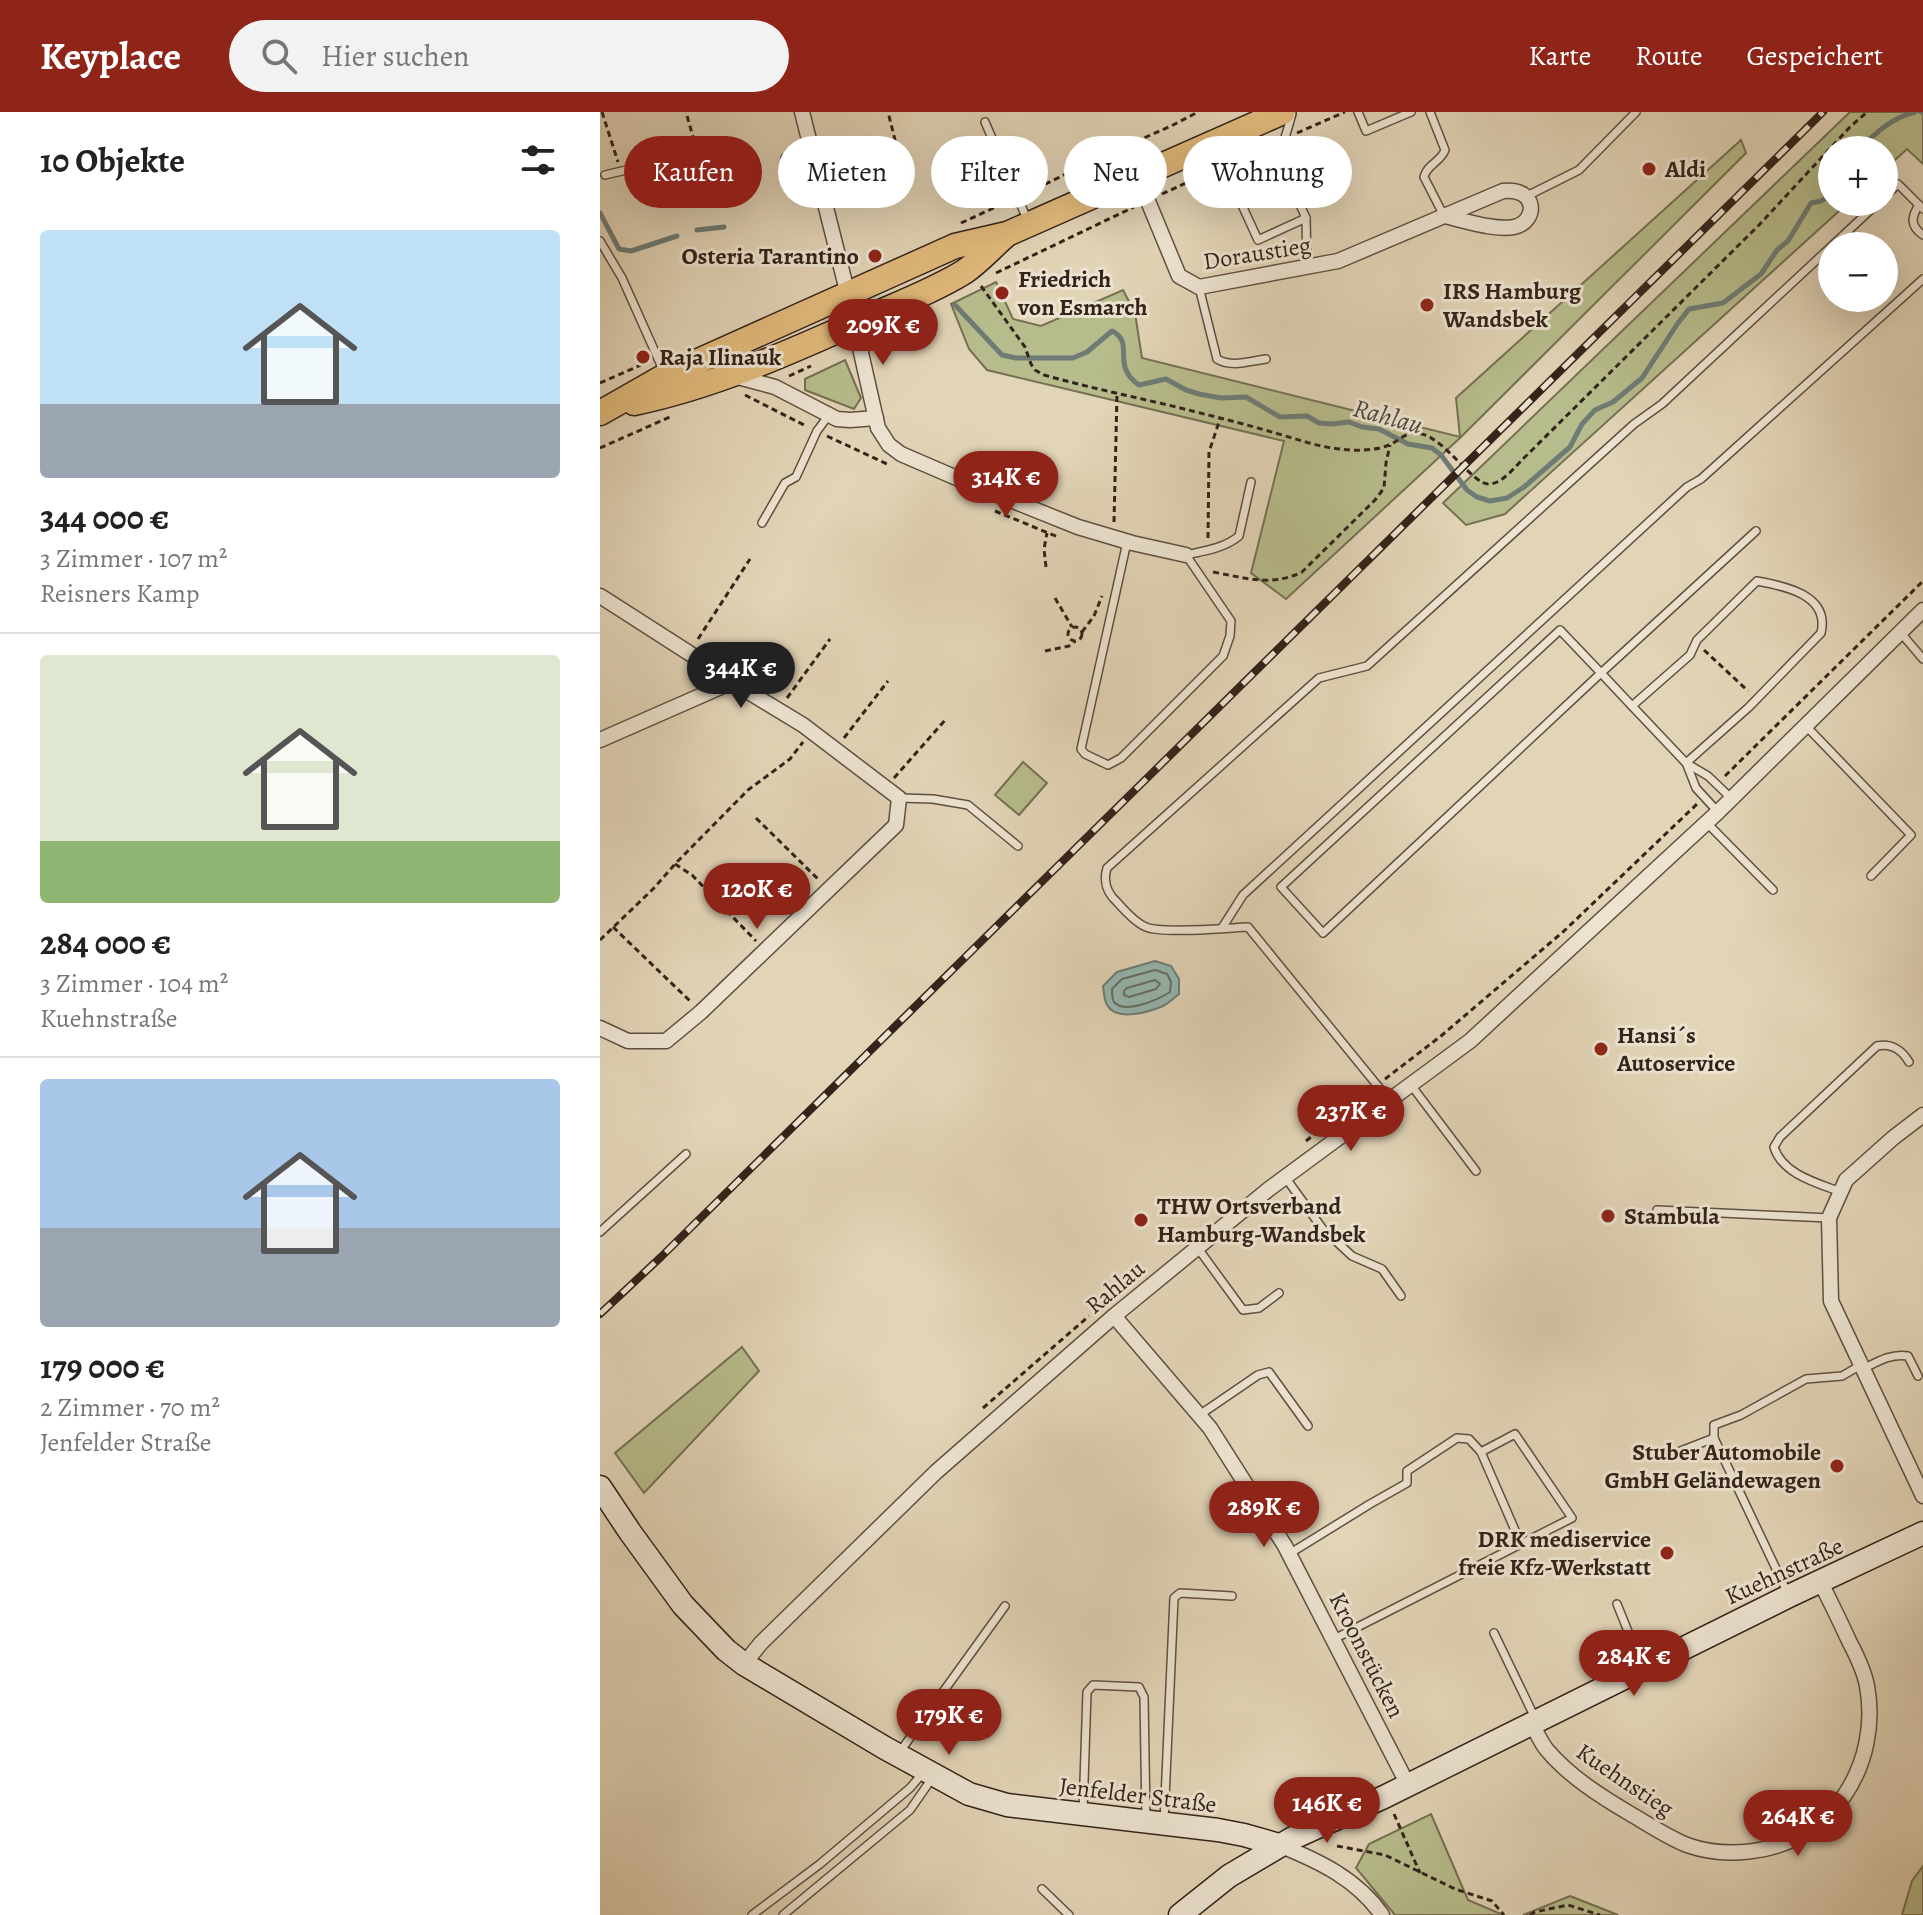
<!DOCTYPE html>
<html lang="de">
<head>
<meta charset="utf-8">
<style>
	:root { --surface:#fff; --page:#f2f2f2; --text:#222; --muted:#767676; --line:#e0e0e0; --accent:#8f2418 }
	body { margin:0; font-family:Alegreya,serif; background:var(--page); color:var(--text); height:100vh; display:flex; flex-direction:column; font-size:30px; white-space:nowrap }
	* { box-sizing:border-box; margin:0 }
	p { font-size:26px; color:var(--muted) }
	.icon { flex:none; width:44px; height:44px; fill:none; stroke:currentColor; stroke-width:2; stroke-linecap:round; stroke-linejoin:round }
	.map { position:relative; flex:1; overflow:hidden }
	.panel { display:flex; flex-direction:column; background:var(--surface); width:600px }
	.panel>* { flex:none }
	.top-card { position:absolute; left:24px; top:24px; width:760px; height:72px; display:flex; gap:16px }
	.buttons { position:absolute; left:1218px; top:24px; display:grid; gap:16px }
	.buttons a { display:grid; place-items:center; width:80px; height:80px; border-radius:50%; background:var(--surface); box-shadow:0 8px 32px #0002; font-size:40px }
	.price { position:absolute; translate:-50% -68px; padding:0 18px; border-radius:28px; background:var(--accent); color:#fff; font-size:26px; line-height:52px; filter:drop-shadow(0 2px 4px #0008) }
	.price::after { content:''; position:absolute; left:50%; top:48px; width:24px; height:18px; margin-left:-12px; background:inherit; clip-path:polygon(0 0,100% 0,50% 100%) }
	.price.selected { background:#222; color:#fff }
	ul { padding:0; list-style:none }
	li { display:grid; align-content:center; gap:16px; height:424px; padding:0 40px }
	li+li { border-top:2px solid var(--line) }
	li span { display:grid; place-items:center; height:248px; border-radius:8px; color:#555 }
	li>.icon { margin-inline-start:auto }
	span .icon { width:144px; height:144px; fill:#fffc; stroke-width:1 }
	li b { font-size:34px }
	h2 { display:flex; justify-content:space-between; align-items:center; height:96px; padding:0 40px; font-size:34px }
	.chip { padding:0 28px; border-radius:36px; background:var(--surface); box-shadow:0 8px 32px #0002; font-size:28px; line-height:72px }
	.chip.selected { background:var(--accent); color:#fff }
	header { display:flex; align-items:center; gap:48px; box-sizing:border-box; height:112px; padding:0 40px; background:var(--accent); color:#fff }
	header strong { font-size:38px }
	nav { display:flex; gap:44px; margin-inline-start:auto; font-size:28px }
	.search { width:560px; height:72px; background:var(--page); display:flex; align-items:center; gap:20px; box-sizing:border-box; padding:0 28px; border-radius:44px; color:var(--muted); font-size:30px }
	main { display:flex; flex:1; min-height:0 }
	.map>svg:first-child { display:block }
	.green { fill:#b7bc8c; stroke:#757053; stroke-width:2 }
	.water { fill:#95b8b2; stroke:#6e7c75; stroke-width:2 }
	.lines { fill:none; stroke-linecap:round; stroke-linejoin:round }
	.shore { stroke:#646e66; stroke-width:2 }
	.stream { stroke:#6e7c75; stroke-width:5 }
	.lane-casing { stroke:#5f4f41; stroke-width:10 }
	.street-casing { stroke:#5f4f41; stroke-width:17 }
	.secondary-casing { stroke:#33231a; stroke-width:25 }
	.primary-casing { stroke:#33231a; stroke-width:27 }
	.path { stroke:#33231a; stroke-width:3; stroke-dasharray:6 4; stroke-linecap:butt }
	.lane { stroke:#ece3d0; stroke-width:7 }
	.street { stroke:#ece3d0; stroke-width:14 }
	.secondary { stroke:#ece3d0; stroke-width:22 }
	.primary { stroke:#e1ba7c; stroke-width:24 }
	.rail-casing { stroke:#33231a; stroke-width:8 }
	.rail { stroke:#ece3d0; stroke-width:5; stroke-dasharray:15; stroke-linecap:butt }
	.poi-dot { fill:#8f2418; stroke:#ece3d0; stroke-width:3 }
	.labels { text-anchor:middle; stroke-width:6; stroke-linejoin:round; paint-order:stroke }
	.poi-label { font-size:24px; font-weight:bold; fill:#33231a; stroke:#ece3d0; text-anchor:start }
	.street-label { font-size:24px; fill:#33231a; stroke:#ece3d0 }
	.water-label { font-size:26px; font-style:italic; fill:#4c4840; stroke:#ece3d0 }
</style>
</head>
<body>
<header>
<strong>Keyplace</strong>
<div class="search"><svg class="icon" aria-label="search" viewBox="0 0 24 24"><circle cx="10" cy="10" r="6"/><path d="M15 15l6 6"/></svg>Hier suchen</div>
<nav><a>Karte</a><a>Route</a><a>Gespeichert</a></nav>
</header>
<main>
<section class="panel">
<h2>10 Objekte<svg class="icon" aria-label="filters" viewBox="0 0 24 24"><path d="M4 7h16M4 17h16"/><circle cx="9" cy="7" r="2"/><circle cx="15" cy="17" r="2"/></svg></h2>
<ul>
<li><span style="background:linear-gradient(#bfe0f5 70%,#9aa5b1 0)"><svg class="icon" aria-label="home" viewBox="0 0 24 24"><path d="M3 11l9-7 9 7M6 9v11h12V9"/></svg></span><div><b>344 000 €</b><p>3 Zimmer · 107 m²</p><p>Reisners Kamp</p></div></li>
<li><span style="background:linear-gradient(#dfe7d0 75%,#8fb573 0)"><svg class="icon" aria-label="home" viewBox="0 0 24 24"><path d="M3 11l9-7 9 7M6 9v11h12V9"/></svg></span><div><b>284 000 €</b><p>3 Zimmer · 104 m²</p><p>Kuehnstraße</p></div></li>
<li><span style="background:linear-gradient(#a9c7e8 60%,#9aa5b1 0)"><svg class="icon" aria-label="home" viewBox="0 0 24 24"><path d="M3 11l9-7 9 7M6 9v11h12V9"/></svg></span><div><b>179 000 €</b><p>2 Zimmer · 70 m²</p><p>Jenfelder Straße</p></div></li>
</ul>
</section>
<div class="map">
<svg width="1323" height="1803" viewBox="0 0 1323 1803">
	<rect width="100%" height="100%" fill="#e2d4b7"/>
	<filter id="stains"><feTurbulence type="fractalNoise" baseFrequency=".0025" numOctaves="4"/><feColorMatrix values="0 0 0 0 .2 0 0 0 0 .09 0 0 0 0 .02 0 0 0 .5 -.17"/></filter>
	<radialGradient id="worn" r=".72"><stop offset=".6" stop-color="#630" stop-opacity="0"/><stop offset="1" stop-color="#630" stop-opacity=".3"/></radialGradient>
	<g class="green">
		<path d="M1250 0H1323V52L1307 37 1284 58V38H1232V90H1249L905 402 866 413 843 391Z"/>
		<path d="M1141 28 1146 41 861 325 686 487 651 461 684 329 387 258 369 237 351 192 396 170 413 207 441 214 523 178 535 201 542 246 860 325 856 286Z"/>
		<path d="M245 248 261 286 254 297 205 278V267Z"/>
		<path d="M423 650 447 671 419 703 395 683Z"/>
		<path d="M142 1235 159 1259 44 1381 15 1341Z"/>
		<path d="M831 1702 868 1788 903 1803H795L756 1756 769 1732Z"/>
		<path d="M1323 1754V1803H1302L1312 1769Z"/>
		<path d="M970 1784 1018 1803H923Z"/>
	</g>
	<path class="water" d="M555 849 571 854 579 867V882C574 886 569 891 563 894 549 900 516 910 507 893 504 888 504 880 503 874L517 860Z"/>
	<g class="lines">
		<g class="shore">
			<path d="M555 858 567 862 571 870 570 880C559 887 525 903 514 890 512 887 512 880 512 877L522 867Z"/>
			<path d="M555 868 560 872 556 877 529 885 524 883V879L527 876Z"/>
		</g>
		<g class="stream">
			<path d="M1321 0H1323"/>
			<path d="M1258 38C1276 21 1291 6 1315 0"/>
			<path d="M0 101 19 137 31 139 77 124"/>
			<path d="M97 118 124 115"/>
			<path d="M355 193 402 243 416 246H473L487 240 512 219C536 231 510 253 539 273L566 267 586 278 599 282 621 286 646 285 680 305 707 304 719 311 732 312 749 310 762 315 779 317 808 332 832 336 841 343 867 378 877 385 890 389 907 386 924 375 970 335 982 312 995 298 1013 290 1042 266 1078 211 1089 197 1123 191 1161 162 1177 138 1188 129 1211 91 1221 89 1232 82"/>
		</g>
		<g class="lane-casing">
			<g id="lane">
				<path d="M758 0 766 19 811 0"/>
				<path d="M830 0 845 38C841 50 827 52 824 65L844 104"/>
				<path d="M385 10 427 107"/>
				<path d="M595 45 630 67 658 128 706 106 679 46 692 2"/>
				<path d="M185 46 212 40"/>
				<path d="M5 63 77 46 83 70 154 53"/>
				<path d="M630 67 679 46"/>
				<path d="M927 84 979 58 1036 0"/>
				<path d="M1284 85 1298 72 1323 97"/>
				<path d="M1319 93C1311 105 1310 114 1323 123"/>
				<path d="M706 106 707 155"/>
				<path d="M0 129 22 166 64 260"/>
				<path d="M599 175 617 247C632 256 650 249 666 247"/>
				<path d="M162 411 185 371 196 365 217 319 229 303"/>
				<path d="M527 430 481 637 485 642 508 653 521 646 623 544 630 524 631 509 586 443C604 439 625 436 639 424L651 370"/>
				<path d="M1300 520 1323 547"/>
				<path d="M1032 594 1001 561 723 821 681 775 960 518 1001 561 1156 419"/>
				<path d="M1206 614 1311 723 1271 764"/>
				<path d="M1086 651 1149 595 1221 521C1230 483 1185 474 1157 469L1097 528 1090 543 1032 594 1086 651 1108 664 1132 687"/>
				<path d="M1087 653 1096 676 1118 700"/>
				<path d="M299 686 333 687 368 693 418 734"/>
				<path d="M1107 711 1173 778"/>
				<path d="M622 816 643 783 1087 375 1101 367 1323 167"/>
				<path d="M811 973 876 1059"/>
				<path d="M790 989 648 815C627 816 562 822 546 815 536 811 524 798 517 790 507 781 503 769 507 756L719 566 767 554 1034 312 1062 292 1279 90"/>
				<path d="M685 1065 722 1116 752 1144 782 1157 801 1184"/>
				<path d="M1241 1080C1217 1071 1182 1062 1174 1035L1180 1025 1277 934C1291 931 1302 938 1309 950"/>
				<path d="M1057 1098 1229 1106"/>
				<path d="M0 1120 86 1042"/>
				<path d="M597 1135 643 1198 659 1196 679 1181"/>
				<path d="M1263 1257C1277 1250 1291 1241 1308 1244L1318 1264"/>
				<path d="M598 1304 658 1263 669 1260 708 1314"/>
				<path d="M1068 1344 1114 1326"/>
				<path d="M689 1442 770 1392 807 1371V1359L857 1326 869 1327 881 1340"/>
				<path d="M1188 1482 1114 1326V1313L1141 1303 1206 1267 1242 1264 1261 1253"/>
				<path d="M1017 1492 1042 1554"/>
				<path d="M894 1521 936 1608"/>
				<path d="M734 1527 972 1406 915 1322 881 1340 921 1432"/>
				<path d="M299 1641 405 1494"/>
				<path d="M483 1700 487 1580 493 1573 539 1575 544 1585 546 1707"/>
				<path d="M564 1709 574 1486 580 1481 632 1484"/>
				<path d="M442 1777 469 1803"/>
				<path d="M152 1803 220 1752 310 1676 322 1662"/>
				<path d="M183 1803 310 1698 333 1665"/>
			</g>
		</g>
		<g class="street-casing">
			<g id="street">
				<path d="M202 0 248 183 278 316 289 333 301 342 366 370 478 415 532 431 586 443"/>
				<path d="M538 65 579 164 599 175 738 149 903 79C938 75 938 110 914 115 896 119 863 108 844 104"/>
				<path d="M134 264 175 275 237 307 250 308 276 306"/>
				<path d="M0 484 89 541 132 570 203 613 299 686 296 713 101 900 66 929H28L0 916"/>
				<path d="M0 628 132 570"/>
				<path d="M1323 1003 1293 1026 1246 1068 1229 1106 1231 1189 1323 1384"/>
				<path d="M514 1204 610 1316 685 1434 808 1673"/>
				<path d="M144 1552 161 1531 336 1360 514 1204 669 1077 870 929 1118 700 1323 498"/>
				<path d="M932 1612C937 1621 941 1631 947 1638 969 1664 1000 1684 1029 1701 1048 1712 1067 1725 1087 1733 1126 1747 1176 1741 1210 1718 1224 1710 1235 1697 1244 1684 1266 1652 1274 1612 1267 1574 1264 1558 1257 1544 1249 1529 1240 1509 1230 1489 1220 1469"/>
				<path d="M679 1733C719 1749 757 1767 782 1803"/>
			</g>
		</g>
		<g class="secondary-casing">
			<g id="secondary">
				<path d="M0 1375 30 1420 83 1493 126 1538 144 1552 285 1636 369 1682 407 1693 618 1718 644 1723 679 1733"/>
				<path d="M580 1803 629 1764 693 1726 784 1685 1189 1484 1323 1421"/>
			</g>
		</g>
		<g class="primary-casing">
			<g id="primary">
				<path d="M34 291C115 274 190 240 264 207 298 192 333 179 364 160 379 150 392 135 406 123"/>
				<path d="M0 301 65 264 355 134 407 122 683 0"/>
			</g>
		</g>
		<g class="path">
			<path d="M2 0 18 50"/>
			<path d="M697 21 745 0"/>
			<path d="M84 36 93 25 86 0"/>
			<path d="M628 52 672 32"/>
			<path d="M233 62 298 40 288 0"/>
			<path d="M427 81 501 45 571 14 598 0"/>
			<path d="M562 82 603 63"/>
			<path d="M361 111 409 89"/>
			<path d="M396 161 534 95"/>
			<path d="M381 174 425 235 431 252 435 258 444 263C497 278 551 288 604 302 628 308 652 314 675 321 697 327 718 335 740 337 755 339 775 339 789 333 801 328 806 318 822 322 846 328 873 373 889 372 903 372 917 352 927 343L1159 113 1250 15 1267 0"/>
			<path d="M189 264 211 254"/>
			<path d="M0 271 41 253"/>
			<path d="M145 283 206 314"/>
			<path d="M227 324 289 353"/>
			<path d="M0 336 72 304"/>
			<path d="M395 399 458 425"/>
			<path d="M514 410 517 282"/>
			<path d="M608 426 609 340 620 307"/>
			<path d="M446 455 444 437 447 421"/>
			<path d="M613 460C646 466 672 475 702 460L775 388 784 376 786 351 790 333"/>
			<path d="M455 486 472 515"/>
			<circle cx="475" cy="522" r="7"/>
			<path d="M482 520 494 504 502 484"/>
			<path d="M98 527 150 447"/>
			<path d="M1104 538 1148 579"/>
			<path d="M445 539 469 534 475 529"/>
			<path d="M187 586 230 527"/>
			<path d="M244 626 288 569"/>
			<path d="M1125 664 1323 469"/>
			<path d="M294 666 347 606"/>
			<path d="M156 706 219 768"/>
			<path d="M75 752 92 763 156 829"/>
			<path d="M13 815 90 889"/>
			<path d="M0 828 53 777 75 752 148 678 190 647 203 630"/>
			<path d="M785 967 841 924 964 819 1097 692"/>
			<path d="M706 1029 770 979"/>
			<path d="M383 1296 489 1204"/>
			<path d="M794 1702 820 1761"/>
			<path d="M737 1734 785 1743 855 1777 892 1789 904 1803"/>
			<path d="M930 1803 935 1800 968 1793 1000 1803"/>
		</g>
		<use href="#lane" class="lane"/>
		<use href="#street" class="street"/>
		<use href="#secondary" class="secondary"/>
		<use href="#primary" class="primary"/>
		<g class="rail-casing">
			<path id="rail" d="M0 1202 61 1145 1223 0"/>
		</g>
		<use href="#rail" class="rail"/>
	</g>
	<g class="poi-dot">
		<circle cx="1049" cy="57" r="8"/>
		<circle cx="275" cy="144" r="8"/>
		<circle cx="402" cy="181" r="8"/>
		<circle cx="827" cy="193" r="8"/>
		<circle cx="43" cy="245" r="8"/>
		<circle cx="1001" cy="937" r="8"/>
		<circle cx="1008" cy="1104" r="8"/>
		<circle cx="541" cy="1108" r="8"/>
		<circle cx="1237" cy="1354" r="8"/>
		<circle cx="1067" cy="1441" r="8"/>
	</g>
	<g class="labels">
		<g class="poi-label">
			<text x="1065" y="65">Aldi</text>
			<text x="259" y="152" text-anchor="end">Osteria Tarantino</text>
			<text x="418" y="175">Friedrich<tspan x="418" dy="28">von Esmarch</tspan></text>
			<text x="843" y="187">IRS Hamburg<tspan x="843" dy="28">Wandsbek</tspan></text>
			<text x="59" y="253">Raja Ilinauk</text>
			<text x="1017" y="931">Hansi´s<tspan x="1017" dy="28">Autoservice</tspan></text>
			<text x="557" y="1102">THW Ortsverband<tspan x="557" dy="28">Hamburg-Wandsbek</tspan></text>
			<text x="1024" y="1112">Stambula</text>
			<text x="1221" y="1348" text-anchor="end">Stuber Automobile<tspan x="1221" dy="28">GmbH Geländewagen</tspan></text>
			<text x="1051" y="1435" text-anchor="end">DRK mediservice<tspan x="1051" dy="28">freie Kfz-Werkstatt</tspan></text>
		</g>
		<g class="street-label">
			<text transform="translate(657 141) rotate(-9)" y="8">Doraustieg</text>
			<text transform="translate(515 1175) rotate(-40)" y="8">Rahlau</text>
			<text transform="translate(1184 1459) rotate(-25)" y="8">Kuehnstraße</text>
			<text transform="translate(767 1543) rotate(63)" y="8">Kroonstücken</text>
			<text transform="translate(1025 1668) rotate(34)" y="8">Kuehnstieg</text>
			<text transform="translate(538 1683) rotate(7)" y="8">Jenfelder Straße</text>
		</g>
		<g class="water-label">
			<text transform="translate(788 304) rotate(15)" y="9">Rahlau</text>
		</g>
	</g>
	<rect width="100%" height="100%" filter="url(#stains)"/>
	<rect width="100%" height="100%" fill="url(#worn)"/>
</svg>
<div class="buttons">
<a>+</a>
<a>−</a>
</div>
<b class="price" style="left:283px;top:255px">209K €</b>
<b class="price" style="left:406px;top:407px">314K €</b>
<b class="price selected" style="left:141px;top:598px">344K €</b>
<b class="price" style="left:157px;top:819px">120K €</b>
<b class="price" style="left:751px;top:1041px">237K €</b>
<b class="price" style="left:664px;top:1437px">289K €</b>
<b class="price" style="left:1034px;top:1586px">284K €</b>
<b class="price" style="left:349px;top:1645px">179K €</b>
<b class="price" style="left:727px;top:1733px">146K €</b>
<b class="price" style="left:1198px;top:1746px">264K €</b>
<div class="top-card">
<a class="chip selected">Kaufen</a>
<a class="chip">Mieten</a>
<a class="chip">Filter</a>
<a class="chip">Neu</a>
<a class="chip">Wohnung</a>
</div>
</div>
</main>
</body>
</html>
